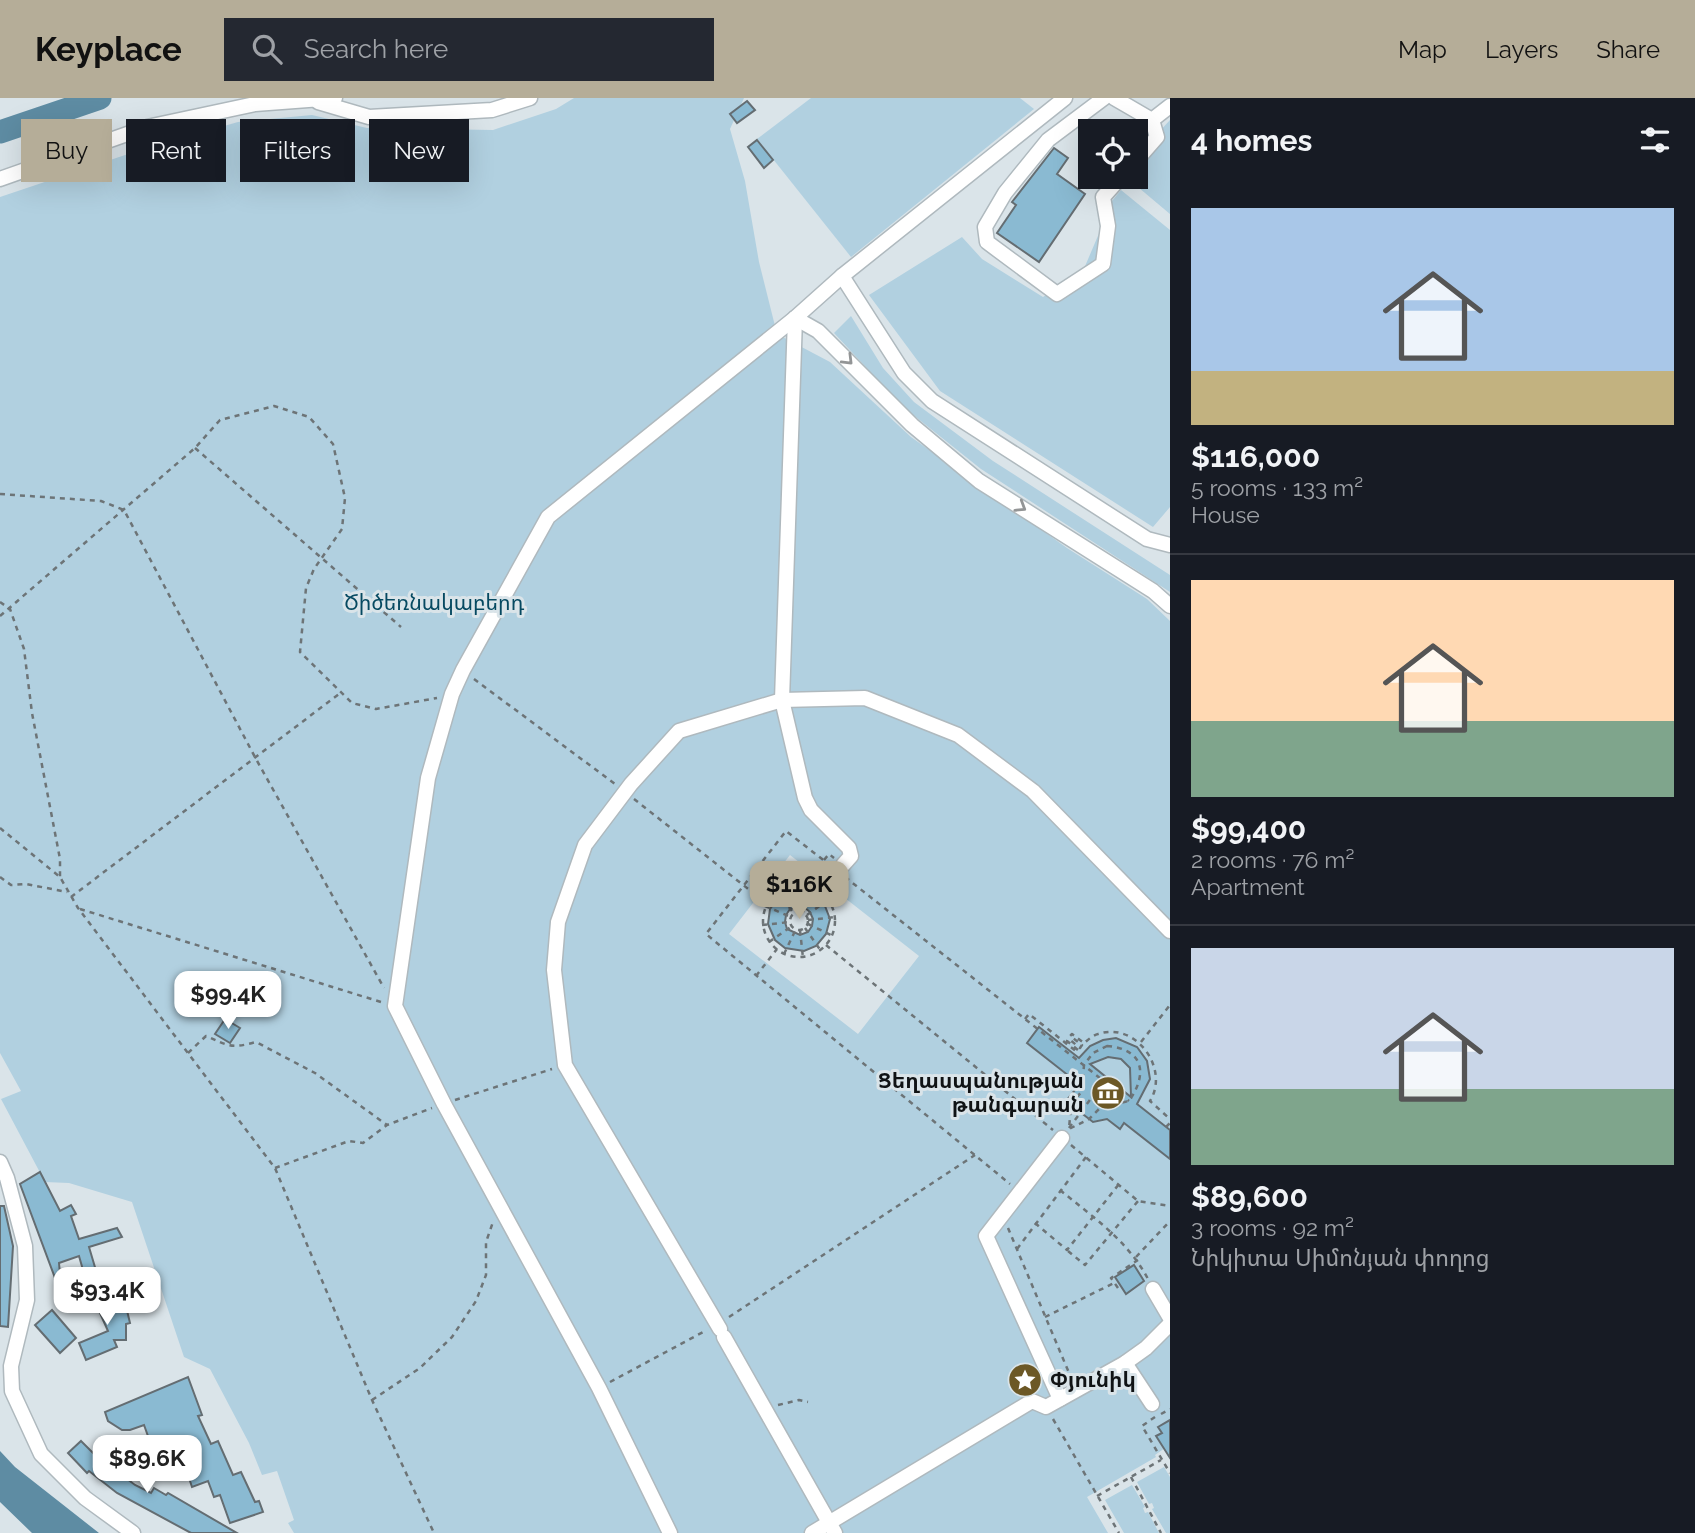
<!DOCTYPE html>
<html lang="en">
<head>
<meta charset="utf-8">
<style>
	:root { --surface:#171b24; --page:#242831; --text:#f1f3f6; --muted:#9ea1a6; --line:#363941; --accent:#b5ad98 }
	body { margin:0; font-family:Raleway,"Noto Sans Armenian",sans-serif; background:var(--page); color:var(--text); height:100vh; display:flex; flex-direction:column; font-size:26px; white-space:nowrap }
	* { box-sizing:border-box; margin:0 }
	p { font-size:23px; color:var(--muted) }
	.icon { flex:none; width:38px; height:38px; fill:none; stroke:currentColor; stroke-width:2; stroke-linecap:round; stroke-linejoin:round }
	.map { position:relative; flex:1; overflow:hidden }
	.side { display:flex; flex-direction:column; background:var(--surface); width:525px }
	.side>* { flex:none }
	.banner { position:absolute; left:21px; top:21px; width:665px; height:63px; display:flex; gap:14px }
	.fabs { position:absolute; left:1078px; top:21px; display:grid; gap:14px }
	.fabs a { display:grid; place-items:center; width:70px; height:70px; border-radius:0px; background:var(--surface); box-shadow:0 7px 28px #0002; font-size:35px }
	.price { position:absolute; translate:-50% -60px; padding:0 16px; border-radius:14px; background:#fff; color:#222; font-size:23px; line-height:46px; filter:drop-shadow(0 2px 4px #0008) }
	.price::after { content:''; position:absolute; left:50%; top:42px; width:21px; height:16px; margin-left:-10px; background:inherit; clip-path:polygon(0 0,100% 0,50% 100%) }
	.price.on { background:var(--accent); color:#111 }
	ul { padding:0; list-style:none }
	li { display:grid; align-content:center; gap:14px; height:371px; padding:0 21px }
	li+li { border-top:2px solid var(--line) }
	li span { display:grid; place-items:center; height:217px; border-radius:0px; color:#555 }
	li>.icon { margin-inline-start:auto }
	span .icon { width:126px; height:126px; fill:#fffc; stroke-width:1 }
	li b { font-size:30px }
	h2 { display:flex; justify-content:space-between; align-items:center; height:84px; padding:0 21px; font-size:30px }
	.chip { padding:0 24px; border-radius:0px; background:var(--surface); box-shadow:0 7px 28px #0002; font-size:24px; line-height:63px }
	.chip.on { background:var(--accent); color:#111 }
	header { display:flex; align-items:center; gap:42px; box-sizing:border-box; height:98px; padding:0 35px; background:var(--accent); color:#111 }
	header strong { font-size:33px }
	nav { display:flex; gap:38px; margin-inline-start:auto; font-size:24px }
	.search { width:490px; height:63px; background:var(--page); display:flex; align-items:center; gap:18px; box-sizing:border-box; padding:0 24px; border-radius:0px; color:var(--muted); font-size:26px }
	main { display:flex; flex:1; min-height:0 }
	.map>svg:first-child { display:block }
	.green { fill:#b1d0e0; fill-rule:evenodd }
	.water { fill:#5e8ca3 }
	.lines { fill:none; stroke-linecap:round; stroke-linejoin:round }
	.river { stroke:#5e8ca3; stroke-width:23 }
	.building { fill:#8abad2; stroke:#646d72; stroke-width:2; fill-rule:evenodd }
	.minor-casing { stroke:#afb9be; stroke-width:17 }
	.path { stroke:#6d7477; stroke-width:2.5; stroke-dasharray:5 5; stroke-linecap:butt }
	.minor { stroke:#fff; stroke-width:14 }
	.oneway { stroke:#939596 }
	.labels { text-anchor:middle; stroke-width:6; stroke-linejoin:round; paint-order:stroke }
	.park-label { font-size:21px; fill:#064961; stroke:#dae4e9 }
	.poi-label { font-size:21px; font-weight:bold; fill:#101315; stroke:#dae4e9; text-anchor:end }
</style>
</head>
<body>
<header>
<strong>Keyplace</strong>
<div class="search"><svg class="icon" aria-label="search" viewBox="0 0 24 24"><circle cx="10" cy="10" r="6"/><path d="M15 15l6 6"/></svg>Search here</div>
<nav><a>Map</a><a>Layers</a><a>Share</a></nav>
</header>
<main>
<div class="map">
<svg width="1170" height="1435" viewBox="0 0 1170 1435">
	<rect width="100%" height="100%" fill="#dae4e9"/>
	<g class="green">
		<path d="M574 0H744L730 31 745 83 759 164 777 236 830 264 911 339 1067 450 1147 501 1170 523V1357L1165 1350 1155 1357 1156 1359 1087 1399 1108 1435H294L288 1425 294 1422 277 1373 262 1377 249 1345 210 1271 184 1259 132 1104 69 1085 45 1084 1 1001 21 993 0 955V99L140 52 238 24 312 17 367 30 493 32 556 11ZM790 757 919 858 858 936 729 836Z"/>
		<path d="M811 0H1020L1034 11 851 159 757 41Z"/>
		<path d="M1170 22V116L1126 79H1136V59Z"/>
		<path d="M1121 92 1170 132V409L1153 429 940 293 869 197 962 139 982 161 1043 199 1083 173 1103 126 1107 109Z"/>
		<path d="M851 218 883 270 914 304 993 363 1170 477V494L981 371 902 308 834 235Z"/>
		<path d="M1164 1369 1170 1379V1435H1166L1152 1411 1154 1410 1152 1405 1149 1406 1137 1384Z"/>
		<path d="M1132 1387 1145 1409 1143 1410 1145 1415 1148 1414 1159 1435H1124L1105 1402Z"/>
	</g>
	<path class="water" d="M0 1353 15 1369 99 1435H32L0 1404Z"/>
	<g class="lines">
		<path class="river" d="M0 34 100 0"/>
	</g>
	<g class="building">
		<path d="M747 3 755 12 737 25 730 16Z"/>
		<path d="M757 42 773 62 764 70 748 49Z"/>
		<path d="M1054 50 1068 60 1057 76 1085 96 1039 164 997 135 1016 107 1012 104Z"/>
		<path d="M797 792 812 795 823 803 830 821 826 836 816 848 804 853 785 850 775 842 768 826 770 811 779 799ZM797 809H804L810 814 813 821 812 828 808 834 800 837 787 831 785 824 786 817 790 811Z"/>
		<path d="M225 921 240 930 230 945 215 936Z"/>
		<path d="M1039 929 1079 960 1090 948 1103 942 1116 940 1137 949 1147 963 1150 981 1137 1006 1170 1032V1061L1124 1025 1120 1031 1107 1021 1093 1024 1066 1003 1075 992 1064 983 1069 978 1027 945ZM1108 959 1121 961 1130 970 1131 999 1090 966Z"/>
		<path d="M40 1074 60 1113 71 1107 76 1116 71 1118 79 1141 117 1130 122 1139 89 1149 97 1176 85 1179 79 1158 59 1165 61 1187 58 1188 20 1086Z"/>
		<path d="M0 1108H4L13 1148 8 1229 0 1228Z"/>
		<path d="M1134 1167 1144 1183 1126 1196 1115 1179Z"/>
		<path d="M102 1193 108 1206 124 1200 130 1225 126 1226V1242H114L117 1249 86 1262 79 1245 108 1233 92 1197Z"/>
		<path d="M52 1212 76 1240 60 1255 35 1227Z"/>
		<path d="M188 1279 202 1317 198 1318 211 1346 218 1343 233 1377 241 1374 255 1404 259 1403 263 1414 230 1425 220 1397 214 1399 208 1383 192 1389 187 1374 180 1377 174 1361 167 1363 162 1349 153 1352 144 1327 130 1332H122L108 1323 105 1314Z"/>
		<path d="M1170 1322V1360L1156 1338 1162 1335 1158 1329Z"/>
		<path d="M81 1343 94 1356 98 1353 113 1370 135 1387 151 1395 154 1390 166 1397 168 1395 237 1435H191L117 1395 89 1373 87 1375 68 1355Z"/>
	</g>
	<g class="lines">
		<g class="minor-casing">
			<g id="minor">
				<path d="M1104 0 1048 42 1005 95 985 129 987 144 1057 196 1103 166 1108 128 1103 99 1121 79"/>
				<path d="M1114 0 1152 22 1170 8"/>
				<path d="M318 4 369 19 492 12 530 0"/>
				<path d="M1136 63 1157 39 1152 22"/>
				<path d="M0 81 147 29 255 6 335 0"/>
				<path d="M842 178 904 275 932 303 1147 441 1170 447"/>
				<path d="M795 220 782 602 805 700 811 712 849 750 851 758 843 767"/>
				<path d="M795 220 818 233 912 327 979 383 1153 493 1170 508"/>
				<path d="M0 1064 7 1080 25 1148 27 1202 11 1268 12 1293 41 1356 85 1400 133 1435"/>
				<path d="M1153 1191 1170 1220"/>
				<path d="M720 1231 565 967 554 872 558 824 585 747 631 686 679 633 782 602 865 600 958 637 1033 693 1170 833"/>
				<path d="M724 1239 835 1435"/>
				<path d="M1125 1265 1152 1306"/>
				<path d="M1060 1301 986 1138 1062 1040"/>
				<path d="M670 1435 599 1290 444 1006 395 908 428 680 452 596 463 572 548 419 795 220 842 178 1065 0"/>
				<path d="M812 1435 1032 1303 1046 1309 1125 1265 1146 1250 1170 1226"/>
			</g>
		</g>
		<g class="path">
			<path d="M195 350 401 529"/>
			<path d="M0 396 101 403 124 412 256 661 384 890"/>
			<path d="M0 504 10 511 24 551 32 615 60 761V779"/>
			<path d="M0 518 195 350 220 322 274 308 309 319 333 346 345 400 342 431 314 471 306 490 300 554 352 605 376 611 437 600"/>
			<path d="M474 581 615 686"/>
			<path d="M634 701 766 805"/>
			<path d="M0 730 60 779 78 810 275 1070 372 1302 434 1435"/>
			<path d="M824 762 829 756 834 760"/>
			<path d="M831 768 786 733 706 836 1010 1086"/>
			<path d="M0 779 11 787 26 786 67 794"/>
			<path d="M845 779 1129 1003"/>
			<path d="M795 786 798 814"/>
			<circle cx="799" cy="823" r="36"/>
			<path d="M777 793 794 816"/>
			<path d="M824 796 838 778"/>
			<path d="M71 799 339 596"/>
			<path d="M765 808 791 819"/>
			<path d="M80 811 381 904"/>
			<circle cx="799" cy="823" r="9"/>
			<path d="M803 814 814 789"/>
			<path d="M807 817 829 801"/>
			<path d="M808 822 836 819"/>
			<path d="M808 826 833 838"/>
			<path d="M762 827 790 824"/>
			<path d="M805 830 821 853"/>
			<path d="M800 832 803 860"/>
			<path d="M769 844 792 828"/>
			<path d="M826 847 1053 1032"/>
			<path d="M784 856 796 831"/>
			<path d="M756 878 777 851"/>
			<path d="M1025 921 1029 916 1077 954 1078 952 1067 943 1069 941 1080 950 1082 947 1070 938 1072 936 1084 945C1088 942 1093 937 1098 936 1136 923 1170 971 1150 1003L1170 1021"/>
			<path d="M1141 944 1170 907"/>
			<path d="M1107 948C1144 951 1148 976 1129 1003L1101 1009 1089 1021 1069 1031 1071 1007 1082 993 1084 967 1093 955Z"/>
			<path d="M188 955 206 938C229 948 231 951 256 944L315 975 387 1027"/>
			<path d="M455 1002 552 971"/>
			<path d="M1166 1029 1170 1025"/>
			<path d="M1069 1030 1092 999"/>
			<path d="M1071 1047 1138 1103 1170 1108"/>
			<path d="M275 1070 349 1043 363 1045 387 1027 432 1010"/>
			<path d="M1060 1092C1093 1119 1128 1143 1148 1181"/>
			<path d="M1035 1125 1067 1152 1119 1086"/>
			<path d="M1008 1130 1072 1282"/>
			<path d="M1017 1151 1086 1059"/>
			<path d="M1068 1153 1085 1167 1138 1103"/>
			<path d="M1136 1159 1170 1123"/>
			<path d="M1118 1190 1111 1180 1138 1162"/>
			<path d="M729 1219 975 1057"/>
			<path d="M1045 1219 1114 1185"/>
			<path d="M610 1284 705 1233"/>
			<path d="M372 1302 420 1270 452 1239 476 1203 486 1177V1144L493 1124"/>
			<path d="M778 1307 799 1302 808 1304"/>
			<path d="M1161 1316 1170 1311"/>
			<path d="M1155 1319 1142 1328 1170 1375"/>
			<path d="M1053 1321 1119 1435"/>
			<path d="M1131 1379 1161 1435"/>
			<path d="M1097 1398 1161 1362"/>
		</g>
		<use href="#minor" class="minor"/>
	</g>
	<defs><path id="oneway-chevron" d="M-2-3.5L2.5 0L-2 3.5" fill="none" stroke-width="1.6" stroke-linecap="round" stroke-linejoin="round" transform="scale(1.75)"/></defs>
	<g class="oneway">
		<use href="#oneway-chevron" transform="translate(848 262) rotate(45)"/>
		<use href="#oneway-chevron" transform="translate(1021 409) rotate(32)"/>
	</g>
	<defs>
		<g id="museum-disc" transform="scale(1.75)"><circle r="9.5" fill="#6c5826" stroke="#dae4e9"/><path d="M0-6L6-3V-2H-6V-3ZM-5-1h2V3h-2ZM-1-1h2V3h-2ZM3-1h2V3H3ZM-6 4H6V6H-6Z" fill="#fff"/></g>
		<g id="sight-disc" transform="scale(1.75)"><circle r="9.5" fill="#6c5826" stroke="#dae4e9"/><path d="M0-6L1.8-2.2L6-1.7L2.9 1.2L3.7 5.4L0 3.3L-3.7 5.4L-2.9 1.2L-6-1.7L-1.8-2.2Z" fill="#fff"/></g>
	</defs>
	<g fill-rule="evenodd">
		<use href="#museum-disc" x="1108" y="995"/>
		<use href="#sight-disc" x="1025" y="1282"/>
	</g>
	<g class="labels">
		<g class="park-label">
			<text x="434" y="512">Ծիծեռնակաբերդ</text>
		</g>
		<g class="poi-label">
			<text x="1084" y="990">Ցեղասպանության<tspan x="1084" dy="24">թանգարան</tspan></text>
			<text x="1050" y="1289" text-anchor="start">Փյունիկ</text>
		</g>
	</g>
</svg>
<div class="fabs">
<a><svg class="icon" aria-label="locate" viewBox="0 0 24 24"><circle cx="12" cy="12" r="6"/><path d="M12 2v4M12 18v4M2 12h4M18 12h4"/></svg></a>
</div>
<b class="price on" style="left:799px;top:823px">$116K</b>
<b class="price" style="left:228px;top:933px">$99.4K</b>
<b class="price" style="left:107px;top:1229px">$93.4K</b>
<b class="price" style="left:147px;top:1397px">$89.6K</b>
<div class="banner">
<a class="chip on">Buy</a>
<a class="chip">Rent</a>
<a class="chip">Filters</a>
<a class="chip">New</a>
</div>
</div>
<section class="side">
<h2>4 homes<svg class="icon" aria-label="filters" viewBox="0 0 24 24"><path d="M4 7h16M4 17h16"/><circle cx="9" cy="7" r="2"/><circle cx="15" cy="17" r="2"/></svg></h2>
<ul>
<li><span style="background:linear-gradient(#a9c7e8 75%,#c2b280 0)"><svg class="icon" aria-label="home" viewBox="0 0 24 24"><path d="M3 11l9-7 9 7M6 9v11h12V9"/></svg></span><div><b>$116,000</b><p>5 rooms · 133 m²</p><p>House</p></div></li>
<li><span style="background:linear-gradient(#ffd9b3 65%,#7fa58c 0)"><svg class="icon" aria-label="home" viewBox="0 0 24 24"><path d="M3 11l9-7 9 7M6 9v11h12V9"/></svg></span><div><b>$99,400</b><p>2 rooms · 76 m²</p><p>Apartment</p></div></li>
<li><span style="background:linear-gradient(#c9d6e8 65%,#7fa58c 0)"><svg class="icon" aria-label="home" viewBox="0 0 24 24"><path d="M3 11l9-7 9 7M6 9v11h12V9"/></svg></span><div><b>$89,600</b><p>3 rooms · 92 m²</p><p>Նիկիտա Սիմոնյան փողոց</p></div></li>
</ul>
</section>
</main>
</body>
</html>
